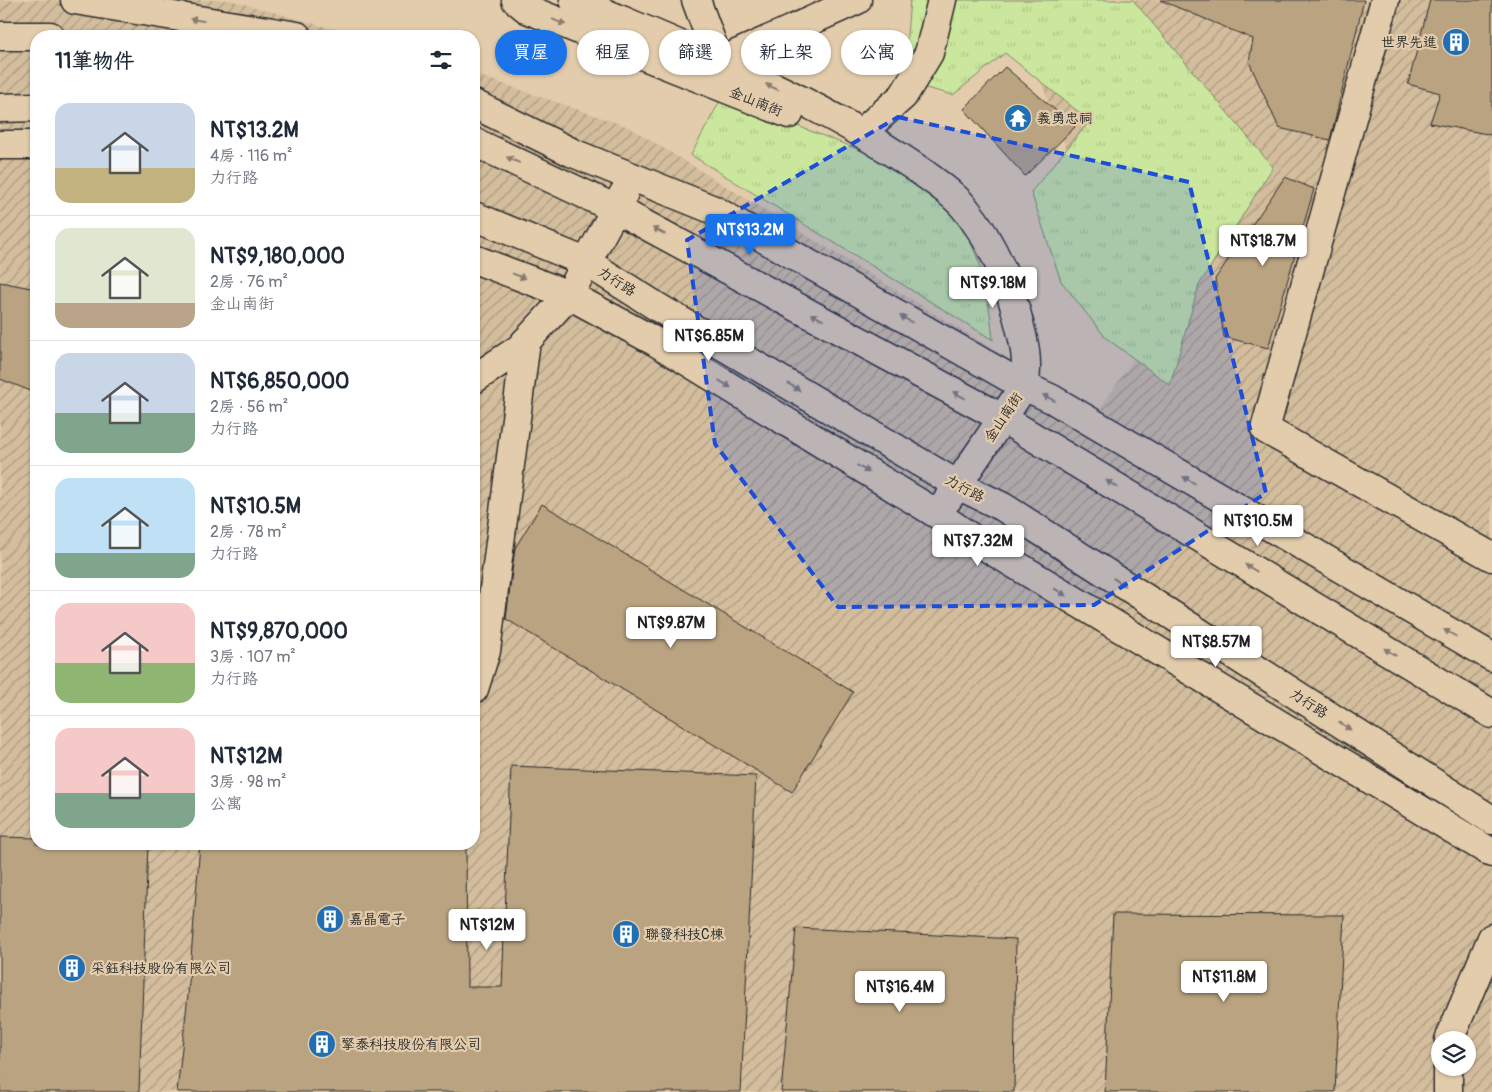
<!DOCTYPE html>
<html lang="zh-TW">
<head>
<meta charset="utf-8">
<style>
	:root { --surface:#fff; --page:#f6f6f7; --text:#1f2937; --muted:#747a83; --line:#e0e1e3; --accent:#1a73e8 }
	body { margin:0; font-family:Pangolin,"LXGW WenKai TC",sans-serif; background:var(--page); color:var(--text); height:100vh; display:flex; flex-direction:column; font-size:19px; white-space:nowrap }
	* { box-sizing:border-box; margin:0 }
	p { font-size:16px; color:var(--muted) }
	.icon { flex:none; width:28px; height:28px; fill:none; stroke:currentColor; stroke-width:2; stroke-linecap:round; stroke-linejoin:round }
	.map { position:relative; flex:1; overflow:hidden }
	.details { position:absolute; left:30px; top:30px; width:450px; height:820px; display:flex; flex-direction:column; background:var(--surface); border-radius:20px; box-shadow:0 1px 4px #0004 }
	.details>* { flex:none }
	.guide { position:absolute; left:495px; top:30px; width:475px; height:45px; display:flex; gap:10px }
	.tools { position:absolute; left:1431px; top:1031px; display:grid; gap:10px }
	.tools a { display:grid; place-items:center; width:45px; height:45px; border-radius:50%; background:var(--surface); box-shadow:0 1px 4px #0004; font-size:25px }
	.price { position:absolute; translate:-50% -42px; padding:0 11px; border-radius:5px; background:#fff; color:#222; font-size:16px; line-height:32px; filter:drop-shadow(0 1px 2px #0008) }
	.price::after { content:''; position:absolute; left:50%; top:30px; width:15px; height:11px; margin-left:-8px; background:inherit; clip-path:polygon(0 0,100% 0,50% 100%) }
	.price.on { background:var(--accent); color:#fff }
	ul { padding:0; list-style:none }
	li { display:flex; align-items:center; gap:15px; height:125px; padding:0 25px }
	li+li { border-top:1px solid var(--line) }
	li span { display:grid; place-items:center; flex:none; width:140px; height:100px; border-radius:15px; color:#555 }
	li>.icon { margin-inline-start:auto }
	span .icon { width:60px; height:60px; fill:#fffc; stroke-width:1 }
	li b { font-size:21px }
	h2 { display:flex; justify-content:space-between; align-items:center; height:60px; padding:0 25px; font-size:21px }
	.pill { padding:0 18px; border-radius:22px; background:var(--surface); box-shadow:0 1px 4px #0004; font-size:18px; line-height:45px }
	.pill.on { background:var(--accent); color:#fff }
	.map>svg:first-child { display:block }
	.industrial { fill:url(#industrial-furrows); fill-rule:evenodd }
	.grass { fill:url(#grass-tufts); stroke:#7b8964 }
	.building { fill:#b9a381; stroke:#2b2b2b }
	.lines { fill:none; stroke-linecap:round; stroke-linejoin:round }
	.minor-casing { stroke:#2b2b2b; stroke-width:31 }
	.minor { stroke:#e3ccac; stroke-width:28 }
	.oneway { fill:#877c6c }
	.marked { fill:#1d4ed8; fill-opacity:0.2; stroke:#1d4ed8; stroke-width:4; stroke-dasharray:10 6; stroke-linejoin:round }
	.labels { text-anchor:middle; stroke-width:4.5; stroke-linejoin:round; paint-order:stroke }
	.poi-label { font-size:14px; fill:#2b2b2b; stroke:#e3ccac; text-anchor:start }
	.street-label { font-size:14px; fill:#2b2b2b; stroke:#e3ccac }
</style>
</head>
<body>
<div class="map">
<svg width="1492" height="1092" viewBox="0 0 1492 1092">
	<defs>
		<pattern id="industrial-furrows" width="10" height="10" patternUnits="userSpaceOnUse" patternTransform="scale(1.25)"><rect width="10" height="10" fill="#d3bd9d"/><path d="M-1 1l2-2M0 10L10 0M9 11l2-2" fill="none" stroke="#ab9a80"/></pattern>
		<pattern id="grass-tufts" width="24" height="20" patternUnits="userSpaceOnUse" patternTransform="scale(1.25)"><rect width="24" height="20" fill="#cbe79e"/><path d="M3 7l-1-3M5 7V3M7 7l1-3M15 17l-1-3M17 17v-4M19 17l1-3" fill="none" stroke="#aec688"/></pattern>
	</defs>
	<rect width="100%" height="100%" fill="#e3ccac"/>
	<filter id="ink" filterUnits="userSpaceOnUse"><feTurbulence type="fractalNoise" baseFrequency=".02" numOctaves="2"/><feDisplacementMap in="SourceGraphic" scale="10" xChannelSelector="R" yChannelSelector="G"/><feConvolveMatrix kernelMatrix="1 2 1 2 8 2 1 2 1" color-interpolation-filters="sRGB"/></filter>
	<g filter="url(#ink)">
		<path class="industrial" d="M0 0H230L358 36H36V844H474V74L629 127 1097 413 1142 347 1010 0H1492V1092H0ZM1440 1040H1468V1068H1440Z"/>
		<g class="grass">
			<path d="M910 0H1133L1273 167 1199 285 1170 385 1106 338 1061 281 1031 192 1090 121 1005 53 953 95 903 82Z"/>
			<path d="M722 97 878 157 960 216 979 262 990 313 993 340 691 155Z"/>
		</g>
		<g class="building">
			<path d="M1160 0H1364L1330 140 1279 128 1249 62 1253 39Z"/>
			<path d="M1430 0H1492V135L1430 123 1440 93 1408 84Z"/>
			<path d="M1005 67 1075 127 1025 176 964 109Z"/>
			<path d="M1285 177 1314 189 1268 348 1224 337 1215 279Z"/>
			<path d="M0 282 36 289V393L0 379Z"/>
			<path d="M542 504 853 692 792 792 506 619 515 548Z"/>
			<path d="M511 766 756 776 741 1092H177L188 995 200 844H466L467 987H502Z"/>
			<path d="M0 837 36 838V844H148L139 1092H0Z"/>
			<path d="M1113 914 1344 915 1335 1092H1105Z"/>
			<path d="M796 928 1016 939 1014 1092H781Z"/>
		</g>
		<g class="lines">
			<g class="minor-casing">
				<g id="minor">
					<path d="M75 0 297 36"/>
					<path d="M516 0 527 9 789 114"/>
					<path d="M574 0C684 47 798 90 898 156 918 169 950 190 964 207 988 236 1005 272 1015 308 1022 334 1030 359 1024 386L948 499"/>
					<path d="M696 0 719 62"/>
					<path d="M1385 0 1265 429 1492 557"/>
					<path d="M0 36H50"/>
					<path d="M719 62 857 0"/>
					<path d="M474 104 573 153 714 210 1024 386 1052 399 1492 657"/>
					<path d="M0 108 36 107"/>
					<path d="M862 132 903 96 929 53 942 0"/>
					<path d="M474 142 616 209 1002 418 1492 714"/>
					<path d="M0 145H36"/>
					<path d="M474 216 588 263 659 308 958 485 1003 507 1492 820"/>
					<path d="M474 259 569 295 656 342 937 514 973 539 1492 853"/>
					<path d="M474 379 519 349 569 295 624 193"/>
					<path d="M474 689 486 651 526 341"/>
					<path d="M1449 1040 1492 938"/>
					<path d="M1448 1092V1068"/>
				</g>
			</g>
			<use href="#minor" class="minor"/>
		</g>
		<defs><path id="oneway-solid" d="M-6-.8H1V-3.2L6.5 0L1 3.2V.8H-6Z" transform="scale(1.25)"/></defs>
		<g class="oneway">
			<use href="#oneway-solid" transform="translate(197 20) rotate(-171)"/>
			<use href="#oneway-solid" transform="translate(559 22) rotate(22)"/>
			<use href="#oneway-solid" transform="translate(772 87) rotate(-155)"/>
			<use href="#oneway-solid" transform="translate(513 160) rotate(-156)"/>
			<use href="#oneway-solid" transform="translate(659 231) rotate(-152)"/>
			<use href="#oneway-solid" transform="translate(519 276) rotate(21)"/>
			<use href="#oneway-solid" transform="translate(817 317) rotate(-151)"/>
			<use href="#oneway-solid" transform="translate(906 319) rotate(-150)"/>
			<use href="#oneway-solid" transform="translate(725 384) rotate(31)"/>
			<use href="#oneway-solid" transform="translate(794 387) rotate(31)"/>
			<use href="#oneway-solid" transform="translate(959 395) rotate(-151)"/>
			<use href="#oneway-solid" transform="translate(1049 398) rotate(-153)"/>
			<use href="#oneway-solid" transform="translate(863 469) rotate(31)"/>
			<use href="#oneway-solid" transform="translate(1189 480) rotate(-150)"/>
			<use href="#oneway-solid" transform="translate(1112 484) rotate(-149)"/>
			<use href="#oneway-solid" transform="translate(1251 568) rotate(-149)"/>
			<use href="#oneway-solid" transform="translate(1119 582) rotate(33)"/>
			<use href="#oneway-solid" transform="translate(1060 592) rotate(31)"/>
			<use href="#oneway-solid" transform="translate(1450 633) rotate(-150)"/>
			<use href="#oneway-solid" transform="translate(1390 652) rotate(-149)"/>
			<use href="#oneway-solid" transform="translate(1345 726) rotate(33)"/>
		</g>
	</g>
	<path class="marked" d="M898 117 1189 182 1266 493 1094 605 838 607 715 444 687 240Z"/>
	<defs>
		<g id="building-disc" transform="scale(1.4375)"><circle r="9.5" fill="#1f6fb2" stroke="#e3ccac"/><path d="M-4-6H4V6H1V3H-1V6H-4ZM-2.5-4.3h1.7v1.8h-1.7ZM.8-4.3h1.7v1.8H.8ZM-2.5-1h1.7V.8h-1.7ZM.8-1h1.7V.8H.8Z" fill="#fff"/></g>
		<g id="temple-disc" transform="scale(1.4375)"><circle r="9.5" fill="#1f6fb2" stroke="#e3ccac"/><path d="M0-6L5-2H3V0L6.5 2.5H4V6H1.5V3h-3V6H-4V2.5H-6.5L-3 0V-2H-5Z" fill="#fff"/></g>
	</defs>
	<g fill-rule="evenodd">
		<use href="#building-disc" x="1456" y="42"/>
		<use href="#temple-disc" x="1018" y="118"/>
		<use href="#building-disc" x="330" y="919"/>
		<use href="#building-disc" x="626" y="934"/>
		<use href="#building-disc" x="72" y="968"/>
		<use href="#building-disc" x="322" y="1044"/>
	</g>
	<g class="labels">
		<g class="poi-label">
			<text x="1437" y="47" text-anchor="end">世界先進</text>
			<text x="1037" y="123">義勇忠祠</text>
			<text x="349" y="924">嘉晶電子</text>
			<text x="645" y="939">聯發科技C棟</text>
			<text x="91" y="973">采鈺科技股份有限公司</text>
			<text x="341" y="1049">擎泰科技股份有限公司</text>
		</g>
		<g class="street-label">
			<text transform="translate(756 101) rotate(22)" y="5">金山南街</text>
			<text transform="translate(617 281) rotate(32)" y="5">力行路</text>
			<text transform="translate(1003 417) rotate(-56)" y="5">金山南街</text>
			<text transform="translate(965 488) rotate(28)" y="5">力行路</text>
			<text transform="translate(1309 703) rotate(33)" y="5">力行路</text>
		</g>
	</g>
</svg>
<div class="tools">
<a><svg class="icon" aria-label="layers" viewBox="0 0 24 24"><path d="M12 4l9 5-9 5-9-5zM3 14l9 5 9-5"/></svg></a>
</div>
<b class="price on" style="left:750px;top:256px">NT$13.2M</b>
<b class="price" style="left:1263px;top:267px">NT$18.7M</b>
<b class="price" style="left:993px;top:309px">NT$9.18M</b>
<b class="price" style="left:709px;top:362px">NT$6.85M</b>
<b class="price" style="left:1258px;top:547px">NT$10.5M</b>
<b class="price" style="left:978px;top:567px">NT$7.32M</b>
<b class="price" style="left:671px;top:649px">NT$9.87M</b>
<b class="price" style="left:1216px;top:668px">NT$8.57M</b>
<b class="price" style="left:487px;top:951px">NT$12M</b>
<b class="price" style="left:1224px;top:1003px">NT$11.8M</b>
<b class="price" style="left:900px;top:1013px">NT$16.4M</b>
<div class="guide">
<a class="pill on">買屋</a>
<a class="pill">租屋</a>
<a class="pill">篩選</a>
<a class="pill">新上架</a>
<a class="pill">公寓</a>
</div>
<section class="details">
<h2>11筆物件<svg class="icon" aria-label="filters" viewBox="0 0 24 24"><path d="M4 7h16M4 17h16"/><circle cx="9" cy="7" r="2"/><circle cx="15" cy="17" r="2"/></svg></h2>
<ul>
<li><span style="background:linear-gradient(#c9d6e8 65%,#c2b280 0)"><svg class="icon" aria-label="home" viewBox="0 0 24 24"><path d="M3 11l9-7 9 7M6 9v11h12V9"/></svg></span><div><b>NT$13.2M</b><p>4房 · 116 m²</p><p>力行路</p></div></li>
<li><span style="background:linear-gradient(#dfe7d0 75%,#b9a48a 0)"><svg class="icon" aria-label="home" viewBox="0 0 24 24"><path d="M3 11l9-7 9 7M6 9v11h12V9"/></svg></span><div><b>NT$9,180,000</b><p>2房 · 76 m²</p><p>金山南街</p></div></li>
<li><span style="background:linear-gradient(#c9d6e8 60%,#7fa58c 0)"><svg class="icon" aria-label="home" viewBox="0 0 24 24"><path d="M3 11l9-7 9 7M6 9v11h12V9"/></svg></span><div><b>NT$6,850,000</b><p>2房 · 56 m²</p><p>力行路</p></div></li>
<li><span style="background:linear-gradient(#bfe0f5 75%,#7fa58c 0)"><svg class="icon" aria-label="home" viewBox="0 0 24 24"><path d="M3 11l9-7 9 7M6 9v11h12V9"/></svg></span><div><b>NT$10.5M</b><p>2房 · 78 m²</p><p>力行路</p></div></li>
<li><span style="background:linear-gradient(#f6c9c9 60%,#8fb573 0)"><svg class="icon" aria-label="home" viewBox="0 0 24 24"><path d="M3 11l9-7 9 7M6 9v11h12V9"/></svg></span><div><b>NT$9,870,000</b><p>3房 · 107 m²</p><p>力行路</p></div></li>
<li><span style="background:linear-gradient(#f6c9c9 65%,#7fa58c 0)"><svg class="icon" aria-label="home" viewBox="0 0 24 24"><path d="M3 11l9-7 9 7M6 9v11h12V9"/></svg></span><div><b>NT$12M</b><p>3房 · 98 m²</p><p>公寓</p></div></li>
</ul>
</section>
</div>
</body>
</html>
